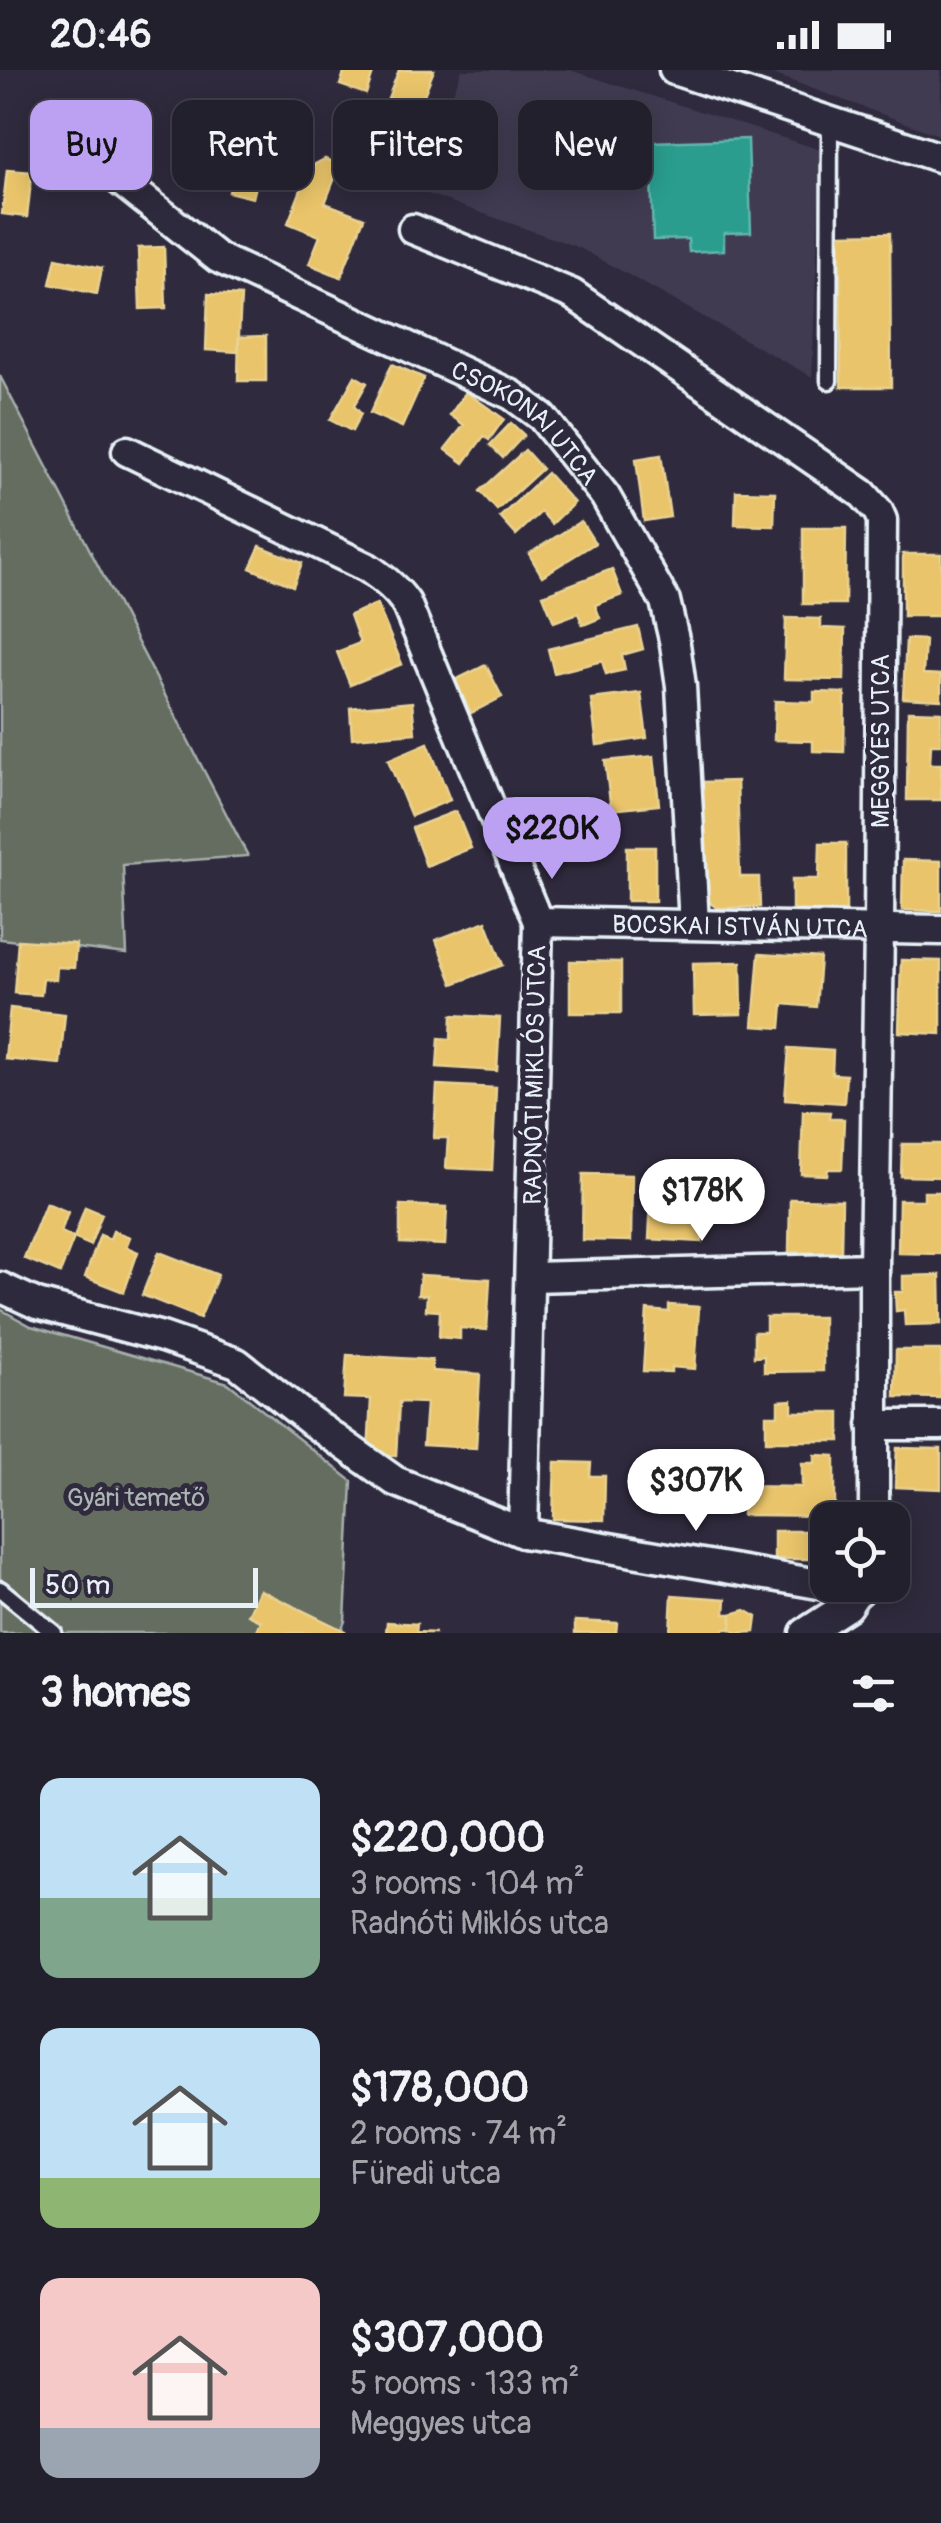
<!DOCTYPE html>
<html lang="en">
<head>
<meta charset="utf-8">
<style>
	:root { --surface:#23202e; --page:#2f2d3a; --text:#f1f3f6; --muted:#a3a3aa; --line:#403e4a; --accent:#bca0f2 }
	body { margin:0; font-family:Pangolin,sans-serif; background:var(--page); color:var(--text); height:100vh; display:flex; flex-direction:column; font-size:38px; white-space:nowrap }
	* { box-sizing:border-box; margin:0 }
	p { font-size:32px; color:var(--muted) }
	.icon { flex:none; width:55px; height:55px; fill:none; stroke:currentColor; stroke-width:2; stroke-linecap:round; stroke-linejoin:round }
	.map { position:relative; height:1563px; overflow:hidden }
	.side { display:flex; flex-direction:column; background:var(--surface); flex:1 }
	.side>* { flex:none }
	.top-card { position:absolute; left:30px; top:30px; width:882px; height:90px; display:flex; gap:20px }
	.fabs { position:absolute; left:810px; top:1432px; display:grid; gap:20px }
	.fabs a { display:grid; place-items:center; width:100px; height:100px; border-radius:20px; background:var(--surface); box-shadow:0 5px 25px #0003,0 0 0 2px var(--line); font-size:50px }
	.scale { position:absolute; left:30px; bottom:25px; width:228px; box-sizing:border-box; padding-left:10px; border:5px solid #e8f1f8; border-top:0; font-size:28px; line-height:35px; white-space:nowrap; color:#e8f1f8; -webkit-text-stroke:8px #2f2a3d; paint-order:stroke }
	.price { position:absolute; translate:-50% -85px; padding:0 22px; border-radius:35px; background:#fff; color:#222; font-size:32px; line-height:65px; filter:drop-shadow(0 2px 5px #0008) }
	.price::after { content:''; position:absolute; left:50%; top:60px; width:30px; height:22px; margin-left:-15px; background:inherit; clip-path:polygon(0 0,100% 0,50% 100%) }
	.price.active { background:var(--accent); color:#111 }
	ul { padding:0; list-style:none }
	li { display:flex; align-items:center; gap:30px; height:250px; padding:0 40px }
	li span { display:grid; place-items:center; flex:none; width:280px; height:200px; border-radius:20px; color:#555 }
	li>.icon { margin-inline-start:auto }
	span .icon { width:120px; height:120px; fill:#fffc; stroke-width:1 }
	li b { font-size:42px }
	h2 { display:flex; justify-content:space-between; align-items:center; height:120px; padding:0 40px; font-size:42px }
	.chip { padding:0 35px; border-radius:20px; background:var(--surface); box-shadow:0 5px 25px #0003,0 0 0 2px var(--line); font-size:35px; line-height:90px }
	.chip.active { background:var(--accent); color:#111 }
	.status { display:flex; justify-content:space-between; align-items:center; height:70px; padding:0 50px; background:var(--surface); direction:ltr }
	.status svg { height:28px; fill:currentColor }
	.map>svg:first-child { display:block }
	.built { fill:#403b51 }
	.green { fill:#656d60; stroke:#a6afac; stroke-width:2.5 }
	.homes { fill:#e9c46a; stroke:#e9d295; stroke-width:2.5 }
	.schools { fill:#2a9d8f; stroke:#63b6ae; stroke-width:2.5 }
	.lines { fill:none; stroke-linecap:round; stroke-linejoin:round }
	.lane-casing { stroke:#e8f1f8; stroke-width:21 }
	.street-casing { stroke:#e8f1f8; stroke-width:35 }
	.lane { stroke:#2f2a3d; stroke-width:14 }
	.street { stroke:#2f2a3d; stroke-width:28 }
	.labels { text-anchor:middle; stroke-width:10; stroke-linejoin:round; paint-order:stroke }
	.street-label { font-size:25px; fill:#e8f1f8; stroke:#2f2a3d }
	.park-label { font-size:25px; fill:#adb6b4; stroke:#2f2a3d }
</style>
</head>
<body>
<div class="status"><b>20:46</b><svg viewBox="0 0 49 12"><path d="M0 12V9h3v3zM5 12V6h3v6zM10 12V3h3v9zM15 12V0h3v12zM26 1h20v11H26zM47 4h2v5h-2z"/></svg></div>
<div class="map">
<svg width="941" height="1563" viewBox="0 0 941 1563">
	<rect width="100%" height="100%" fill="#2f2a3d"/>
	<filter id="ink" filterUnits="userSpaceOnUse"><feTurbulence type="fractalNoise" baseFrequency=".01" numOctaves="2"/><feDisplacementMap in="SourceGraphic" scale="20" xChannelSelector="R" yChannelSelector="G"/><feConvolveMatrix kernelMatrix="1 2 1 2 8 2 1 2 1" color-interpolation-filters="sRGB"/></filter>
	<g filter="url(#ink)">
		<g class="built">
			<path d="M462 0H570L821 80 812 307 580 178 414 119Z"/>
			<path d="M762 0H941V66Z"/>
		</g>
		<g class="green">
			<path d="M0 306 248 786 123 795 127 884 0 869Z"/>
			<path d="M0 1239 31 1256 228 1313 352 1411 345 1551 340 1563H0Z"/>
		</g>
		<g class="homes">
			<path d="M345 0H374L366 24 340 15Z"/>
			<path d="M399 0H434L418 40 388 28Z"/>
			<path d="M240 76 264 82 253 128 229 122Z"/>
			<path d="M325 89 340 95 325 133 364 148 341 207 309 194 320 166 288 153 310 97Z"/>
			<path d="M7 100 32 102 27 147 2 144Z"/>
			<path d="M890 163 891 317H841L840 164Z"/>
			<path d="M164 177 166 238 140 239 138 178Z"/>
			<path d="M56 188 102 198 97 224 50 214Z"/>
			<path d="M208 224 241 226 238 282 206 280Z"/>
			<path d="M266 266V311H238L239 267Z"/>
			<path d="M392 294 424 308 402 357 370 343Z"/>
			<path d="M355 306 367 313 354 336 361 344 352 361 330 350Z"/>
			<path d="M466 322 504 349 489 370 484 366 464 393 445 379 464 355 450 345Z"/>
			<path d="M511 353 524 365 503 388 490 375Z"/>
			<path d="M525 380 542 399 497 440 480 421Z"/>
			<path d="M661 385 670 447 644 451 636 389Z"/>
			<path d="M547 403 574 433 552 454 541 442 516 465 500 447Z"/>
			<path d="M736 421 775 422 774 456 735 455Z"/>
			<path d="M581 451 595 473 542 506 529 484Z"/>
			<path d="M803 458H846L845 534H803Z"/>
			<path d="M260 476 302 493 293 516 250 498Z"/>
			<rect x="903" y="484" width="38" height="62"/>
			<path d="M612 499 622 525 595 535 600 548 583 555 578 543 554 552 543 525Z"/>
			<path d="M377 534 402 594 350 615 337 582 360 573 350 545Z"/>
			<path d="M786 548 821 549V558L845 559 844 610 784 609Z"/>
			<path d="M638 557 643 579 622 585 625 600 606 604 602 591 554 603 548 579Z"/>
			<path d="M906 569 925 570 923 604 941 605V630L903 628Z"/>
			<path d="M486 595 502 627 471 643 455 610Z"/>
			<path d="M814 622 845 623 844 682 813 681V671L774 670 775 631 814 632Z"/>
			<path d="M641 623 647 668 597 675 591 629Z"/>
			<path d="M412 632 415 663 352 668 350 638Z"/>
			<path d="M908 641 941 642V674H931L930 694H941V730H907Z"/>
			<path d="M428 673 450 730 411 746 388 690Z"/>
			<path d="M654 686 659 735 611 740 605 691Z"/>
			<path d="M737 711 740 807H759L760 837 717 838 705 829 702 712Z"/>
			<path d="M456 741 471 778 426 796 412 758Z"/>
			<path d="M820 773H846V841H792V809H819Z"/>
			<rect x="627" y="777" width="28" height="54"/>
			<path d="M903 790 941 791V841L902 840Z"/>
			<path d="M486 851 503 895 453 914 436 870Z"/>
			<path d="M18 870 76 874 74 898 57 897 56 910 43 909 41 925 14 923Z"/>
			<path d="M759 884 820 888 816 937 783 934 781 958 753 956Z"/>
			<path d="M901 890 941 891V964L899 962Z"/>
			<path d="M570 891 621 892V943H570Z"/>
			<path d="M741 892 742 944 694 945 693 893Z"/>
			<path d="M10 938 65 944 60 994 5 989Z"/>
			<path d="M452 945 500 948 497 1001 437 997 439 968 451 969Z"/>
			<path d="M789 978 833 981 832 1004 846 1005 844 1033 785 1029Z"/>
			<path d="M437 1015 496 1018 492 1100 446 1098 448 1068H434Z"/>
			<path d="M803 1041 830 1042 829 1049H844L842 1099H828L827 1105 801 1104Z"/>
			<path d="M902 1074H941V1107L901 1106Z"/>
			<path d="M583 1104 632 1105 631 1171 582 1170Z"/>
			<path d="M652 1111 705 1114 702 1172 649 1169Z"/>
			<path d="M924 1122H941V1184L898 1183 899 1130H924Z"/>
			<path d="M790 1129 842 1130 841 1183 789 1182Z"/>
			<path d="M46 1133 68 1142 61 1162 74 1168 60 1203 24 1188Z"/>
			<path d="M400 1135 447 1137 445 1175 400 1173Z"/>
			<path d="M85 1137 102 1144 90 1175 74 1168Z"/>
			<path d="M113 1161 130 1167 126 1177 138 1182 124 1222 85 1207 100 1165 110 1169Z"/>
			<path d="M159 1182 218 1205 200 1248 142 1225Z"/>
			<path d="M420 1205 490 1209 487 1260 460 1258V1269L439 1267 440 1241 426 1240 427 1225H418Z"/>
			<path d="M940 1205 941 1254 905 1255 904 1240 896 1241 895 1222H903V1206Z"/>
			<path d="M669 1235 699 1237 695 1299 671 1297V1302L643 1301 647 1240 669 1242Z"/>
			<path d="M766 1247H823V1301L764 1302V1286L754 1287V1262H766Z"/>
			<path d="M896 1280H941V1328L895 1327Z"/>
			<path d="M347 1285 432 1290V1301L480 1304 476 1378 423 1375 426 1333 399 1332 396 1386 368 1384 371 1329 344 1328Z"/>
			<path d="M792 1330V1342H840V1371H766V1345H778V1331Z"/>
			<path d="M897 1378 941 1379V1419L895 1417Z"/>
			<path d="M815 1385 835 1386V1446L742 1445V1416L802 1417V1393H815Z"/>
			<path d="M555 1392 591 1393 590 1406H605L604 1450 553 1449Z"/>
			<rect x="774" y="1461" width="54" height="28"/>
			<path d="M260 1520 345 1561 344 1563H256L261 1551 248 1545Z"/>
			<path d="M672 1525 726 1529 725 1544H732L731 1559H724V1563H670Z"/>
			<path d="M745 1540 757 1547 755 1562 737 1563 731 1559 732 1544Z"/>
			<path d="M575 1551 617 1553 616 1563H575Z"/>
			<path d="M387 1552 417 1554 416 1562 436 1563H386Z"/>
		</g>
		<path class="schools" d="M748 69 751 162 724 163V180L689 182 688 169 653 170 650 72Z"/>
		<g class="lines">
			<g class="lane-casing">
				<g id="lane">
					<path d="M829 311 830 51"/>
					<path d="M0 1519 54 1563"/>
				</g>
			</g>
			<g class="street-casing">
				<g id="street">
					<path d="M674 0 941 88"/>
					<path id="s1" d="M53 75 79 78 218 188 512 325 542 347 605 426 665 531 675 574 681 616 694 854"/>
					<path d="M413 159 572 224 863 424 878 441 882 450 879 859 874 1198V1450"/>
					<path d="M127 381 368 498C383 508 396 518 406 533L538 852 523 1463"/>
					<path id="s2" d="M538 852 941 860"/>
					<path d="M531 1207 874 1198"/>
					<path d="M0 1217 37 1234 162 1267 237 1293 312 1352 395 1411 523 1463 859 1521"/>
					<path d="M873 1355H941"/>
					<path d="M805 1563 847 1536 861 1515"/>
				</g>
			</g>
			<use href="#lane" class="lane"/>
			<use href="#street" class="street"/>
		</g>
	</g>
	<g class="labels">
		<g class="street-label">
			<text dy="9" stroke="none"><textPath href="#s1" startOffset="555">CSOKONAI UTCA</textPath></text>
			<text transform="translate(880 671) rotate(-90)" y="9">MEGGYES UTCA</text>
			<text dy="9" stroke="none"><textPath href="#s2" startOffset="202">BOCSKAI ISTVÁN UTCA</textPath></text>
			<text transform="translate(534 1005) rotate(-89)" y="9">RADNÓTI MIKLÓS UTCA</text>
		</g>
		<g class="park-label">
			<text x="136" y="1436">Gyári temető</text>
		</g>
	</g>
</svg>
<div class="fabs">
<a><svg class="icon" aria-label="locate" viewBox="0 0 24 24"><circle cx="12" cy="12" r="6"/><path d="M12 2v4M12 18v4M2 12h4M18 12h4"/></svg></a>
</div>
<div class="scale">50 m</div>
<b class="price active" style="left:552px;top:812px">$220K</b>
<b class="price" style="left:702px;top:1174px">$178K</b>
<b class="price" style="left:696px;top:1464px">$307K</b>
<div class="top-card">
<a class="chip active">Buy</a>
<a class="chip">Rent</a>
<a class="chip">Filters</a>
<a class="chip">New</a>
</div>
</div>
<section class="side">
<h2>3 homes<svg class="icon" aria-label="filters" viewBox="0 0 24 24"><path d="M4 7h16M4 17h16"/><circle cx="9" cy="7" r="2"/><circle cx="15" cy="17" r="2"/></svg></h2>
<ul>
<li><span style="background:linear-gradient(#bfe0f5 60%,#7fa58c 0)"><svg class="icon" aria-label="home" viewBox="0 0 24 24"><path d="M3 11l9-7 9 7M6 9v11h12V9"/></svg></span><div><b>$220,000</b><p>3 rooms · 104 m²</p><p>Radnóti Miklós utca</p></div></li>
<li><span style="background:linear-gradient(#bfe0f5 75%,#8fb573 0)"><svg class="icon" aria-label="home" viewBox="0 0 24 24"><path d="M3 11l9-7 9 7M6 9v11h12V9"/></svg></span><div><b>$178,000</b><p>2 rooms · 74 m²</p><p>Füredi utca</p></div></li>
<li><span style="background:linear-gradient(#f6c9c9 75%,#9aa5b1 0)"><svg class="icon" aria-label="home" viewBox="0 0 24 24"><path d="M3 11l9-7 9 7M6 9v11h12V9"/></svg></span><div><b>$307,000</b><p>5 rooms · 133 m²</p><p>Meggyes utca</p></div></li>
</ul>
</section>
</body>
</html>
